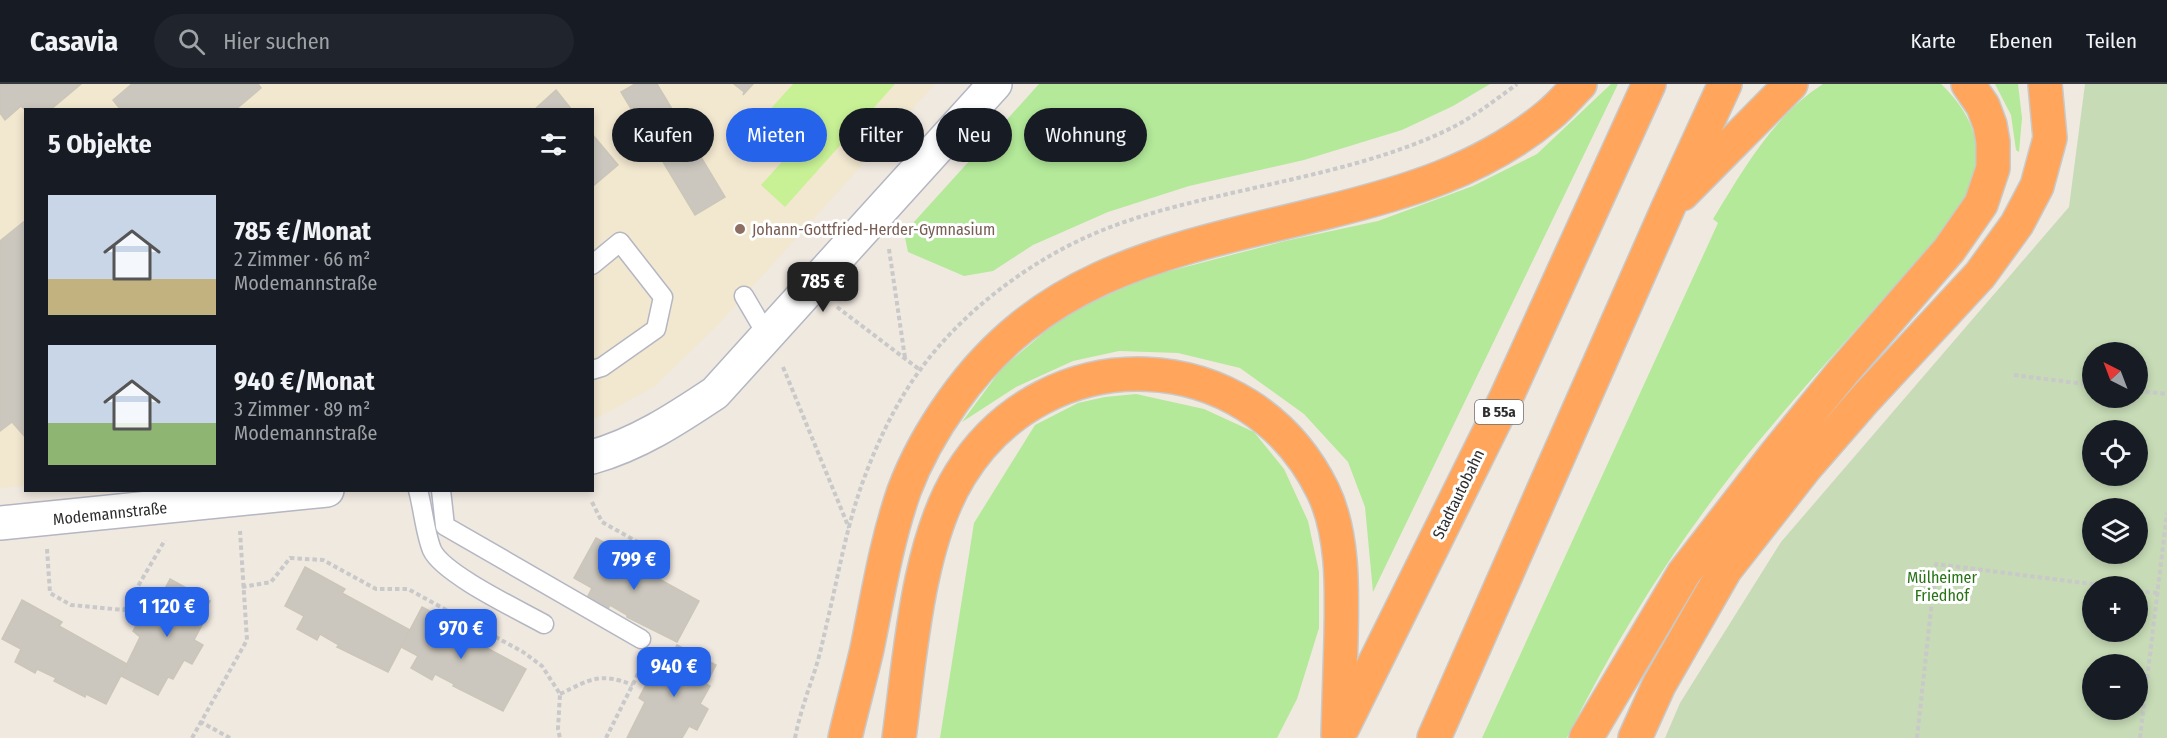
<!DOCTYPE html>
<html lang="de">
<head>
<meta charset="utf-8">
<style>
	:root { --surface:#171b24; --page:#20242c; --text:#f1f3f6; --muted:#9ea1a6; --line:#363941; --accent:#2563eb }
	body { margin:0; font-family:"Fira Sans Condensed",sans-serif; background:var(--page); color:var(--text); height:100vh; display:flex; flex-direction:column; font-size:22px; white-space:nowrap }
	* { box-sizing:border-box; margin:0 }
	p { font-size:20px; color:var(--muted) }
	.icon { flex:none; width:33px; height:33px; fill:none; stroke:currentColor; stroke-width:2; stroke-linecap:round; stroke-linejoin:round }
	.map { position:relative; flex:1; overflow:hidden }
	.side { position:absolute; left:24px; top:24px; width:570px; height:384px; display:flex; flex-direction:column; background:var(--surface); border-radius:0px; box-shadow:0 3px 9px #0003 }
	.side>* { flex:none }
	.banner { position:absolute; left:612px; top:24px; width:570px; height:54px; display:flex; gap:12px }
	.needle { width:39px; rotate:318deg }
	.buttons { position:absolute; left:2082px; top:258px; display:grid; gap:12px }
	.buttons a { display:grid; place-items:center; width:66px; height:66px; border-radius:50%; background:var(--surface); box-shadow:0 3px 9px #0003; font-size:30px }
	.price { position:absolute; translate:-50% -51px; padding:0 14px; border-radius:12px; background:var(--accent); color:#fff; font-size:20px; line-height:39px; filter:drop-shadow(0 2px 3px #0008) }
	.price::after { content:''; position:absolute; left:50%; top:36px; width:18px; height:14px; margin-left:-9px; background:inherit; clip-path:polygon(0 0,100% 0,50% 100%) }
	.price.current { background:#222; color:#fff }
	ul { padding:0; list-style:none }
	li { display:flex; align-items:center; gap:18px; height:150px; padding:0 24px }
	li span { display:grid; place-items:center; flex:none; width:168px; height:120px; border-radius:0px; color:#555 }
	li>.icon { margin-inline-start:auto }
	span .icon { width:72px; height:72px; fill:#fffc; stroke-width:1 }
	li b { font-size:26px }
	h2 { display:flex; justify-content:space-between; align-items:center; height:72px; padding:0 24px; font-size:26px }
	.tag { padding:0 21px; border-radius:27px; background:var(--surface); box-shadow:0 3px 9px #0003; font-size:21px; line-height:54px }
	.tag.current { background:var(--accent); color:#fff }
	header { display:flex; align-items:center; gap:36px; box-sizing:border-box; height:84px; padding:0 30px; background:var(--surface); border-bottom:2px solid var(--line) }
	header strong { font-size:28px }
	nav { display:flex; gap:33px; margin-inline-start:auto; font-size:21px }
	.search { width:420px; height:54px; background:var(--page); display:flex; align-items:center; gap:15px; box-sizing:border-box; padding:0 21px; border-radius:33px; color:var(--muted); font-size:22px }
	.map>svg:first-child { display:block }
	.education { fill:#f2e7cf }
	.green { fill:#b3e999 }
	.cemetery { fill:#c7dbb6; fill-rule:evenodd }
	.pitch { fill:#c8f195 }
	.building { fill:#cbc7be; stroke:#ccc6b9; stroke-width:1.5 }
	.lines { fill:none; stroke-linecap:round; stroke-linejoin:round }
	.lane-casing { stroke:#b4b6c2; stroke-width:21 }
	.street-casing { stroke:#b4b6c2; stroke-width:36 }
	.highway-casing { stroke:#c9c9c9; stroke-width:36 }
	.path { stroke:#c9c9c9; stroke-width:4; stroke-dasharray:4.5 3; stroke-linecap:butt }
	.lane { stroke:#fff; stroke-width:18 }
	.street { stroke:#fff; stroke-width:33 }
	.highway { stroke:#ffa65c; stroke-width:33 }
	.education-dot { fill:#8d6e63; stroke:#fff; stroke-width:2 }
	.labels { text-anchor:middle; stroke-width:6; stroke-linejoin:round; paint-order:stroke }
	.shield { fill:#fff; stroke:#6d6d6d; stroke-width:1.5 }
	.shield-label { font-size:15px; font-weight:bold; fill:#2e2e2e }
	.education-label { font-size:16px; fill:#785e54; stroke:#fff; text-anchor:start }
	.street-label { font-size:16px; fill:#2e2e2e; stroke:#fff }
	.park-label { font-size:16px; fill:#277316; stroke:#fff }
</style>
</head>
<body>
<header>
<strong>Casavia</strong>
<div class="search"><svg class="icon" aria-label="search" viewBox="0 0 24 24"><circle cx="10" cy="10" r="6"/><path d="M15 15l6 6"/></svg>Hier suchen</div>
<nav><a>Karte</a><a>Ebenen</a><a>Teilen</a></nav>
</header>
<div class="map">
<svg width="2167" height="654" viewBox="0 0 2167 654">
	<rect width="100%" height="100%" fill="#f0e9e0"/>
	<path class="education" d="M0 0H935L719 240 655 302 603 331 593 335 592 26H26L25 402 0 404Z"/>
	<g class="green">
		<path d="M1039 0H1490L1453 22 1402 46 1304 76 1189 102 1108 128 1033 161 993 187 964 192 908 168 904 149Z"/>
		<path d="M1611 0H1618L1373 508 1365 423 1348 378 1304 330 1240 284 1178 269 1119 267 1073 277 1016 303 962 338 1002 284 1065 231 1147 193 1285 157 1378 137 1473 102 1537 70Z"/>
		<path d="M1823 0H1941C1968 26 1984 56 1973 93 1960 143 1915 180 1882 216 1839 265 1795 313 1753 364 1680 453 1618 550 1567 654H1482L1718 139 1713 135C1743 86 1774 31 1823 0Z"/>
		<path d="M1995 0H2018L2022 34 2019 68 2016 66 2011 31Z"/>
		<path d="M1136 310 1204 325 1254 348 1284 385 1308 437 1319 488V544L1297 615 1277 654H940L974 439 1035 341 1078 319 1105 313Z"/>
	</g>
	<path class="cemetery" d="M2085 0H2167V654H1665L1680 619 1781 458 2069 123ZM2092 268H2138V314H2092ZM2092 346H2138V392H2092ZM2092 424H2138V470H2092ZM2092 502H2138V548H2092ZM2092 580H2138V626H2092Z"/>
	<path class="pitch" d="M793 0H895L785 123 761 101 798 60 766 30Z"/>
	<g class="building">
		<path d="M0 0H81L50 26 26 27 21 22 5 36 0 29Z"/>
		<path d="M132 0H258L261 4 235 26H121L113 16Z"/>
		<path d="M635 0H657L725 113 695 131 621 8Z"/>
		<path d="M734 0H753L743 11 744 8Z"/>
		<path d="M556 6 572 26H534Z"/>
		<path d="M592 50 618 81 592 103Z"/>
		<path d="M26 136V354L12 338 0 347V157Z"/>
		<path d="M596 454 634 475 632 480 699 517 677 558 627 533V531L610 521 607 527 586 516 592 504 574 494Z"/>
		<path d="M305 483 345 505 342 509 410 546 388 588 337 563 339 561 320 550 317 556 297 545 304 532 285 522Z"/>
		<path d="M170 495 210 517 200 535 204 537 194 556 203 561 192 580 184 576 173 595 168 593 158 611 121 592 140 553 133 547 142 531 145 529 151 532Z"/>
		<path d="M22 516 62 538 59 542 127 580 106 620 86 610 85 613 54 597 56 594 37 585 35 589 15 578 21 565 2 555Z"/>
		<path d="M422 523 460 543 457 548 526 585 503 627 453 602 454 600 435 590 432 596 411 584 418 572 401 563Z"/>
		<path d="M677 561 716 581 706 600 710 602 700 620 708 625 697 646 689 642 682 654H627L645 618 639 614 649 595 657 597Z"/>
	</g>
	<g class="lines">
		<g class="lane-casing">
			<g id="lane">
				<path d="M592 181 620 158 663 213 656 245 602 283 592 286"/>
				<path d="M744 212 768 253"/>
				<path d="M418 406C423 424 425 449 432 466 443 490 519 526 544 540"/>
				<path d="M441 406 445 442 641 555"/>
			</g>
		</g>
		<g class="street-casing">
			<g id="street">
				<path d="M592 373C638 360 676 335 715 309L995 0"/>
				<path d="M0 439 327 406"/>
			</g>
		</g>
		<g class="highway-casing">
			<g id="highway">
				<path d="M1682 110 1791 0"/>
				<path d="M1343 643 1506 314 1649 0"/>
				<path d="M845 654C852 624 860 595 867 565 878 511 886 459 904 407 916 375 933 345 953 317 1046 185 1177 165 1323 129 1405 109 1483 86 1549 31 1560 22 1570 10 1580 0"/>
				<path d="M899 654C910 574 917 460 960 391 1046 251 1250 257 1323 407 1344 451 1342 507 1341 555 1340 587 1339 619 1338 651"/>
				<path d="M1434 654 1668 124 1725 0"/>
				<path d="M1586 654 1684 489 1776 370 1842 289 1949 166 1981 120 1993 84V58L1990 41 1983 22 1968 0"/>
				<path d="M1635 654 1659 601 1725 486 1805 384 1865 315 1980 191 2017 140 2037 102 2050 54 2045 0"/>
			</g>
		</g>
		<g class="path">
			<path d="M889 165 905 274"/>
			<path d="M837 223 920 286"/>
			<path d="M783 283 849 444"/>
			<path d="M2014 291 2092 301"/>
			<path d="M2138 307 2167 310"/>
			<path d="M592 418 602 438 643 461"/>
			<path d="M47 465 50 509 71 521 124 526 165 456"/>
			<path d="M242 503 271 498 290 474 323 476 376 505H408L523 568 542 582 560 610 558 645 560 654"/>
			<path d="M2138 507 2158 509"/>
			<path d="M560 610C591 595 600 588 633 601"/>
			<path d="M192 654 201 638"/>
			<path d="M230 654 201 638 247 556 240 447"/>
			<path d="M606 654 642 582"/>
			<path d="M795 654C799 633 806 613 813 592 820 572 824 551 829 530 839 487 847 442 862 400 876 361 895 320 920 286 961 229 1027 179 1091 151 1132 133 1176 122 1219 112 1295 94 1390 77 1459 40 1480 28 1498 14 1517 0"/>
			<path d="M1917 654 1936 480 2107 502"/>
			<path d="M2140 654 2167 429"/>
		</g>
		<use href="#lane" class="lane"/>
		<use href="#street" class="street"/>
		<use href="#highway" class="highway"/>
	</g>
	<circle class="education-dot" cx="740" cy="145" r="6"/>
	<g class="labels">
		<rect class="shield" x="1475" y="316" width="48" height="24" rx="4.5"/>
		<g class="shield-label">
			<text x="1499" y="333">B 55a</text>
		</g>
		<g class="education-label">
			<text x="752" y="151">Johann-Gottfried-Herder-Gymnasium</text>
		</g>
		<g class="street-label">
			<text transform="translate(1458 410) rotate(-64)" y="6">Stadtautobahn</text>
			<text transform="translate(110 429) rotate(-6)" y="6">Modemannstraße</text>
		</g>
		<g class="park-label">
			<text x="1942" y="499">Mülheimer<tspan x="1942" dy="18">Friedhof</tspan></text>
		</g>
	</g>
</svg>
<div class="buttons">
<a><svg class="needle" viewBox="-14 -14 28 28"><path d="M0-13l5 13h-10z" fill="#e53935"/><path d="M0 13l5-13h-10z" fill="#9ea1a6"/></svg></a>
<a><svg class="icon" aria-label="locate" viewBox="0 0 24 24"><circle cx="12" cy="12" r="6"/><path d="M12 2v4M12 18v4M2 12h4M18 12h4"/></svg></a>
<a><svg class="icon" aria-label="layers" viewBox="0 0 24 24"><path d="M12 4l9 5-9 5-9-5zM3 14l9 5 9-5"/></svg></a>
<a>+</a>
<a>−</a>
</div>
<b class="price current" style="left:823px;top:229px">785 €</b>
<b class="price" style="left:634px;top:507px">799 €</b>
<b class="price" style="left:167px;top:554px">1 120 €</b>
<b class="price" style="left:461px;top:576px">970 €</b>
<b class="price" style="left:674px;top:614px">940 €</b>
<div class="banner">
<a class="tag">Kaufen</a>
<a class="tag current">Mieten</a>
<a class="tag">Filter</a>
<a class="tag">Neu</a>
<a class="tag">Wohnung</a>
</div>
<section class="side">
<h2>5 Objekte<svg class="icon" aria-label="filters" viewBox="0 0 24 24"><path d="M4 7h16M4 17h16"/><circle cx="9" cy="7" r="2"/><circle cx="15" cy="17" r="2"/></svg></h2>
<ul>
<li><span style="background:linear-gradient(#c9d6e8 70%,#c2b280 0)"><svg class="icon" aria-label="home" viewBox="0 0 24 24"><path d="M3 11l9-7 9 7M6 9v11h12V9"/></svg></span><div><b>785 €/Monat</b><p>2 Zimmer · 66 m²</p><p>Modemannstraße</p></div></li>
<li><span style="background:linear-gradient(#c9d6e8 65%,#8fb573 0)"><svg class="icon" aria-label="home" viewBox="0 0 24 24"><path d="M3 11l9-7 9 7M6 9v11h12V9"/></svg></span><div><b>940 €/Monat</b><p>3 Zimmer · 89 m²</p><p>Modemannstraße</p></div></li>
</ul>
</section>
</div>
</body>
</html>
